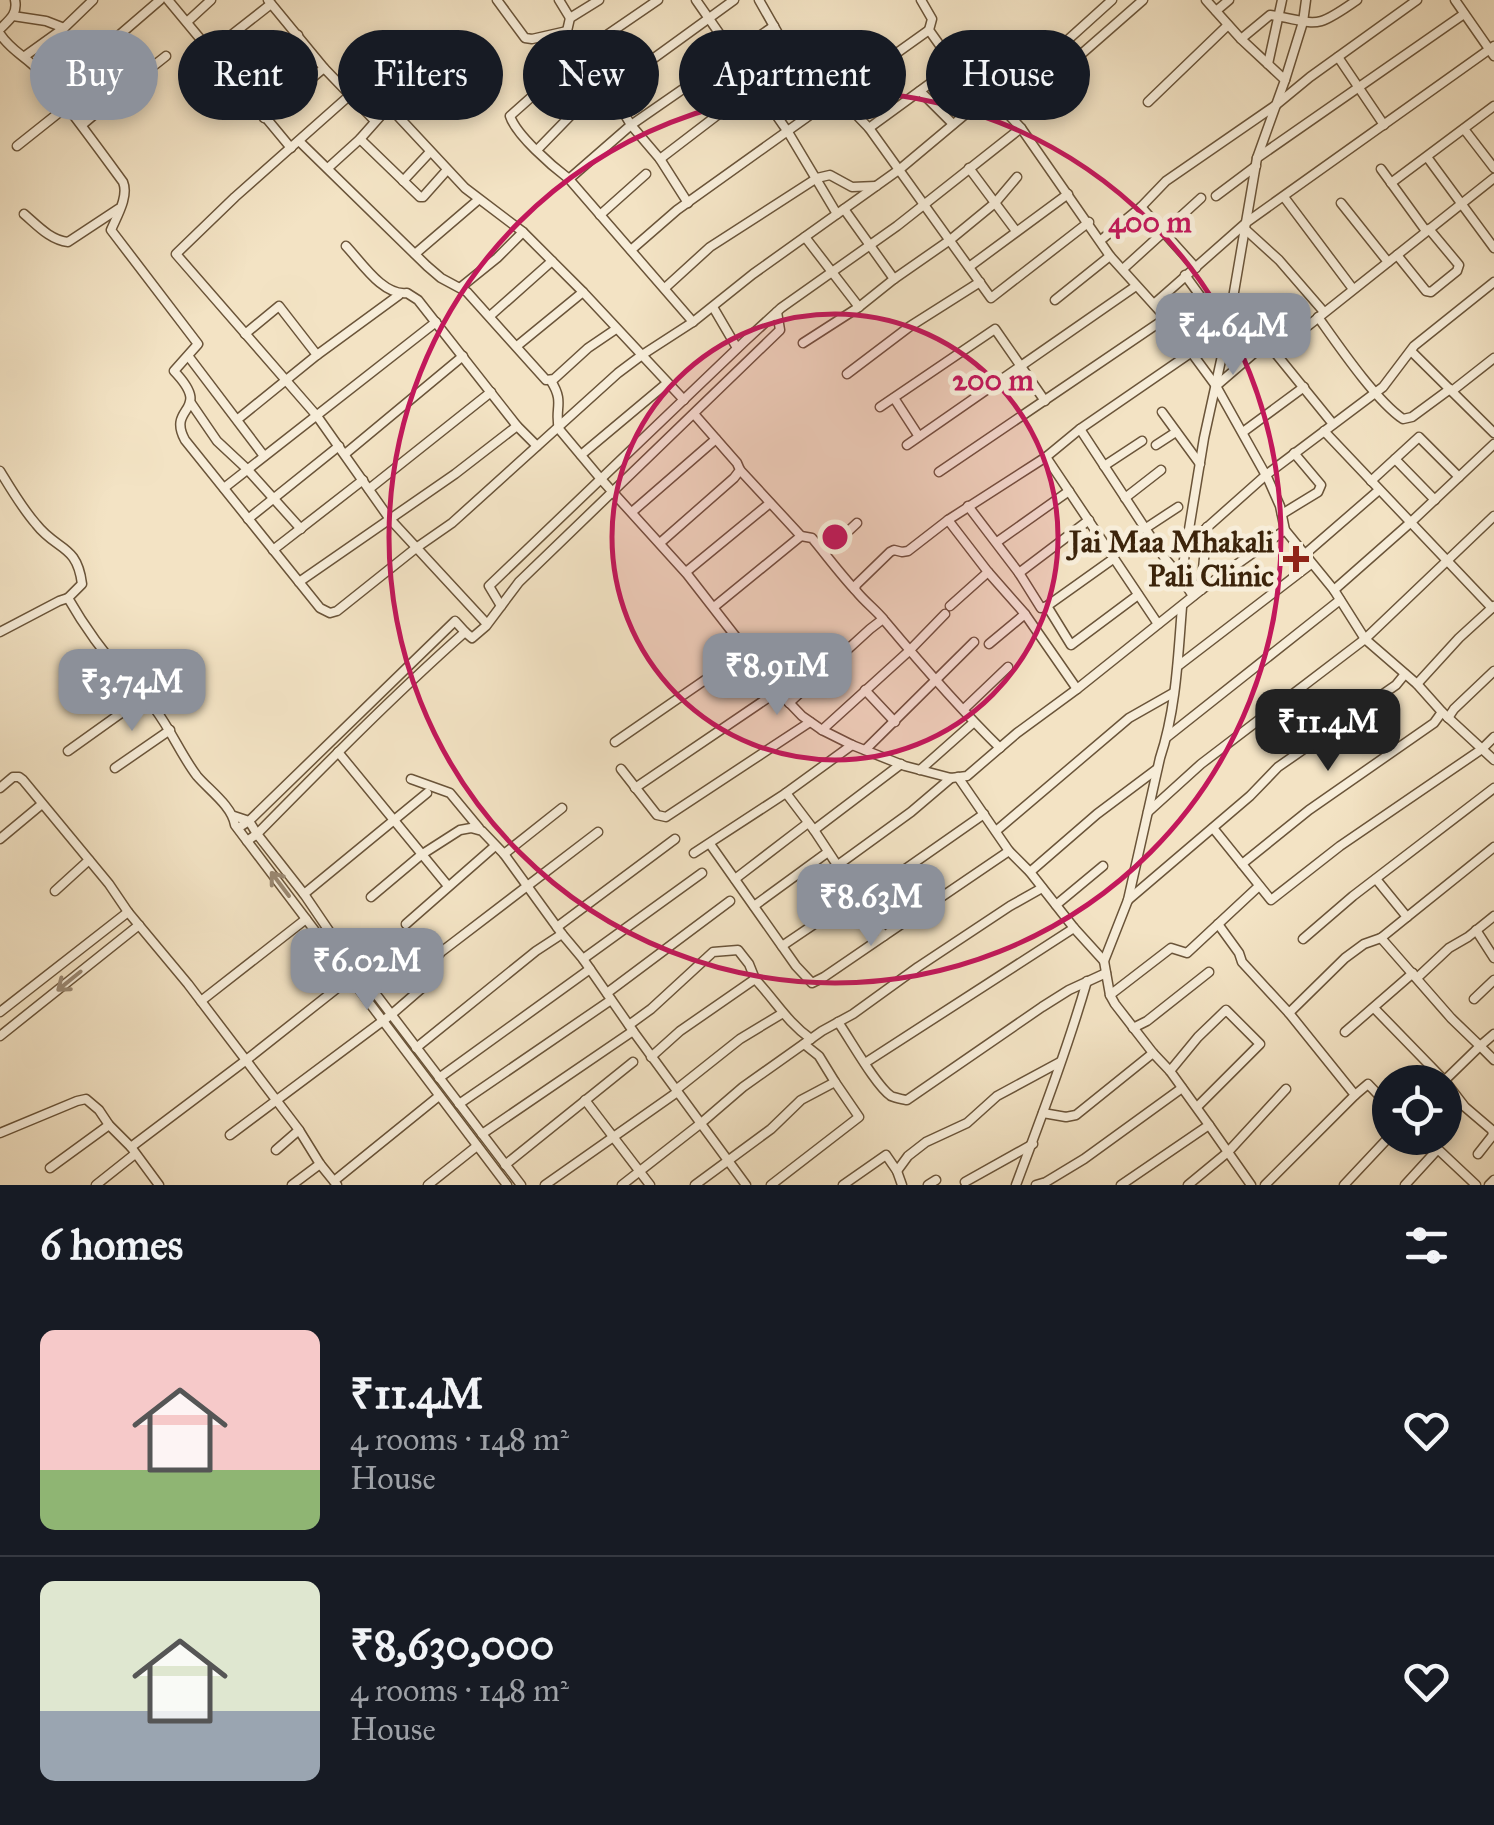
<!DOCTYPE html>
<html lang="en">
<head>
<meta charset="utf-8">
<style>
	:root { --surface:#171b24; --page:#242831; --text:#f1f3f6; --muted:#9ea1a6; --line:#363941; --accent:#8c9099 }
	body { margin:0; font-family:"IM FELL Great Primer",serif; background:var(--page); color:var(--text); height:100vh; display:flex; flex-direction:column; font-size:38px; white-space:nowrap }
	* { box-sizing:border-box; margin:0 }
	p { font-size:32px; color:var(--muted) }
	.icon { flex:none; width:55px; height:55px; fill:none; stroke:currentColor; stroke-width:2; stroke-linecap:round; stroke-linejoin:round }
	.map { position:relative; height:1185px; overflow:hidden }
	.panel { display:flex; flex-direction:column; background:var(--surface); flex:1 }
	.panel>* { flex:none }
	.guide { position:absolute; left:30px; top:30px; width:1435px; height:90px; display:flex; gap:20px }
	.tools { position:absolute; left:1372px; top:1065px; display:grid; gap:20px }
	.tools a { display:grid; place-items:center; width:90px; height:90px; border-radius:50%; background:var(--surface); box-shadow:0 5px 15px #0003; font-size:50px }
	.price { position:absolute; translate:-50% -85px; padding:0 22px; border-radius:20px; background:var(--accent); color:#fff; font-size:32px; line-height:65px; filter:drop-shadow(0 2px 5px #0008) }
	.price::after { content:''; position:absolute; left:50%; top:60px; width:30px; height:22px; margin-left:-15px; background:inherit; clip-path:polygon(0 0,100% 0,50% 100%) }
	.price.active { background:#222; color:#fff }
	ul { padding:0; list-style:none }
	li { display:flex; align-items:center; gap:30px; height:250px; padding:0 40px }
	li+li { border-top:2px solid var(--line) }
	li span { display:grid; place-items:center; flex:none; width:280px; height:200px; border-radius:15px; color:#555 }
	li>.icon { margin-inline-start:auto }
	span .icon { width:120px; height:120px; fill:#fffc; stroke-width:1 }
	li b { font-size:42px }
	h2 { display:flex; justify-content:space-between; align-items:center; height:120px; padding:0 40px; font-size:42px }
	.chip { padding:0 35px; border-radius:45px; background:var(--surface); box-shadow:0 5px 15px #0003; font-size:35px; line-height:90px }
	.chip.active { background:var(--accent); color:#fff }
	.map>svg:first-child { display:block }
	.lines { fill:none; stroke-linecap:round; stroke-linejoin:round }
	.street-casing { stroke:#6a5439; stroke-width:11 }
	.street { stroke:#f7edd9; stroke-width:8 }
	.oneway { stroke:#9a8872 }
	.ring { fill:none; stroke:#c2185b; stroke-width:5 }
	.poi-dot { fill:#8f2418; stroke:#f7edd9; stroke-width:4 }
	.labels { text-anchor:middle; stroke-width:10; stroke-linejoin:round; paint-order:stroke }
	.poi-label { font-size:30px; font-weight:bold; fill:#3c240b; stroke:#f7edd9; text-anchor:end }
	.centre { fill:#c2185b; stroke:#f7edd9; stroke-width:5 }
	.ring-label { font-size:30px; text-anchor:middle; font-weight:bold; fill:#c2185b; stroke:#f7edd9; stroke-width:10; stroke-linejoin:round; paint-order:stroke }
</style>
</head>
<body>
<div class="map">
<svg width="1494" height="1185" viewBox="0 0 1494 1185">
	<rect width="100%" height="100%" fill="#f3e3c4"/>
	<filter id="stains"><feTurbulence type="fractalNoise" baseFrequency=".002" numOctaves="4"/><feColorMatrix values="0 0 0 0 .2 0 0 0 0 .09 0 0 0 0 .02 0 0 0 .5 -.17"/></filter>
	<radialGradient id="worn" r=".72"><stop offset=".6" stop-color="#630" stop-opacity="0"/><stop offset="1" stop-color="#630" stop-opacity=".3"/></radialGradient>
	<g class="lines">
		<g class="street-casing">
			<g id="street">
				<path d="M168 0 291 148"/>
				<path d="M268 0 324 68 375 121"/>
				<path d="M497 0 525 38 532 39 567 31"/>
				<path d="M559 0 570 18"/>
				<path d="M696 0 788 132 837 214"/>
				<path d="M759 0 792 58 804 71 820 77 869 128 991 298 1089 222"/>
				<path d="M921 0 932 19 929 30 980 102 995 100 1021 128 1110 256 1166 318 1216 386 1268 479 1280 506 1285 530 1334 590 1365 639 1417 684 1442 712 1494 760"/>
				<path d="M1112 0 1010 92 1001 107 1022 106 1143 0"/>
				<path d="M1455 0 1494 56"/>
				<path d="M1216 11 1229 0"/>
				<path d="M13 16 46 21 64 28"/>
				<path d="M187 22 211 0"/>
				<path d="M0 29C9 20 18 14 15 0"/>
				<path d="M567 31 610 90 631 125 660 159 688 203"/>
				<path d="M567 31 570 18 599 0"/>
				<path d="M0 34C12 52 26 56 40 72 69 108 96 145 123 182 129 196 117 216 111 230L198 344 174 371C214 413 166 405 185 440L320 608 330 613 337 611 416 548 452 523 618 373 642 355 693 322 753 274 900 169 980 102"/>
				<path d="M1241 39 1270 15C1319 23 1313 31 1357 0"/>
				<path d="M211 51 271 4"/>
				<path d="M25 56 64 28 93 0"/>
				<path d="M95 56 132 83 166 56"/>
				<path d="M1338 57 1384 125"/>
				<path d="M1268 64 1282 0"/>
				<path d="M1285 80 1303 22 1306 0"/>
				<path d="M239 84 298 35"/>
				<path d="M51 88 95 56 160 0"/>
				<path d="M610 90 734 0"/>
				<path d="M920 91 953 124"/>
				<path d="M350 95 235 197 176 254 317 416 389 518 487 624"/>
				<path d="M1148 102 1228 25"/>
				<path d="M264 118 324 68"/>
				<path d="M82 125 132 83"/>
				<path d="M869 128 954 66"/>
				<path d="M1464 129 1494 168"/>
				<path d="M360 139 420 197H423L447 170"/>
				<path d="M299 141 427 266 441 278 467 292 546 380 554 379 588 348 616 329"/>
				<path d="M17 146 66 107"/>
				<path d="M537 150 576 110"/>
				<path d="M1427 157 1494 248"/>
				<path d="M1257 158 1464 14"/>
				<path d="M660 159 792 58"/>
				<path d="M328 168 360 139 384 112 391 110 395 113 465 188 523 232 583 292 684 400"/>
				<path d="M969 168 1016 231"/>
				<path d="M1381 169 1426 231"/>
				<path d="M569 179C552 166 516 135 510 116L582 52 658 0"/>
				<path d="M403 181 430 152"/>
				<path d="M1391 183 1494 106"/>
				<path d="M1216 196 1256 166"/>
				<path d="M1284 197 1353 289"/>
				<path d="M1341 203 1388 262"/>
				<path d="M1141 207 1196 268"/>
				<path d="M844 209 894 279"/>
				<path d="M24 214C37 225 50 240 68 242L118 209"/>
				<path d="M600 215 646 174"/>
				<path d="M1246 230 1279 260 1324 312"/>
				<path d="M805 237 859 307"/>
				<path d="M1101 240 1141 207 1166 181 1276 105 1310 77 1417 0"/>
				<path d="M346 246C362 263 383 296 407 293L418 300 517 426 537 446"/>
				<path d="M631 250 677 210 929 30"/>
				<path d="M415 254 478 200"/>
				<path d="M1397 255 1426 291 1431 292 1457 271 1459 265 1429 229"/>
				<path d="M969 267 1068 194"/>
				<path d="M1123 269 1201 198"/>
				<path d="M1185 275 1227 333"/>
				<path d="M461 287 497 258 523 232"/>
				<path d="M665 288 710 247 817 178 830 175 852 187 876 186"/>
				<path d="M1055 300 1110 256"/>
				<path d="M1233 301 1333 424"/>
				<path d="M1154 304 1247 222 1494 46"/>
				<path d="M713 307 737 348"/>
				<path d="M490 316 552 261"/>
				<path d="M1318 317C1338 345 1376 401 1403 419L1412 417 1450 389"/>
				<path d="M693 322 569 179 631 125 774 26"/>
				<path d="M245 334 279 306 317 355"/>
				<path d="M803 343 859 307 894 279 950 240 995 203 1017 177"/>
				<path d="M517 346 583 292"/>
				<path d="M1411 351 1494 433"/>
				<path d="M1275 352 1494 178"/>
				<path d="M189 357 264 456"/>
				<path d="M847 374 909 327 980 282"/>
				<path d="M551 381C565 403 554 408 559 429L600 478 687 574 778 691 802 716 822 730 852 745 905 766 951 778 967 776 1017 733 1077 689 1201 590 1285 530"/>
				<path d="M1216 386 1267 342"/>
				<path d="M1452 391 1494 358"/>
				<path d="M894 398 918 435"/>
				<path d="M191 403 217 441 247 469 301 529"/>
				<path d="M880 407 995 329 1045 401"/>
				<path d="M1162 412 1200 464"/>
				<path d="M238 419 317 355 399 295"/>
				<path d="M1080 429 1164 557 1181 578"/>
				<path d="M1324 431 1492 608"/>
				<path d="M1243 432 1304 387"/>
				<path d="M907 445 1136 286"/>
				<path d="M1156 445 1176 432"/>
				<path d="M345 454 463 356"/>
				<path d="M581 455 667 383"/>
				<path d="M1046 457 1158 624"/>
				<path d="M1395 459 1435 500"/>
				<path d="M1104 466 1142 441"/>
				<path d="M740 470 801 536 812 538C827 556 841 575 857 592 865 602 876 610 884 620 921 664 959 708 1000 748"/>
				<path d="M0 471C11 489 22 508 36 524 57 551 77 544 82 584L68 598C84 626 106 656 128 681 138 690 147 699 155 709 171 730 181 755 197 776 209 790 232 806 235 825L507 1185"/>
				<path d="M939 472 1166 318"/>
				<path d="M1371 481 1419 437 1459 477"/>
				<path d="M224 488 436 322"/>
				<path d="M369 489 491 392"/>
				<path d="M1125 498 1161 470"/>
				<path d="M968 506 1019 573 1089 520"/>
				<path d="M632 512 716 439"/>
				<path d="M1282 514 1318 492 1321 485 1294 453"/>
				<path d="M248 519 339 446"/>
				<path d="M1146 528 1178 507"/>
				<path d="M1188 535 1203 531 1266 475 1383 387 1414 346 1494 282"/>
				<path d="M997 542 1069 491"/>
				<path d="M660 543 734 478 740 470 737 463 694 414"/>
				<path d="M273 550 363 480"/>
				<path d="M825 553 857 523"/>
				<path d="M1304 555 1379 490"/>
				<path d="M1113 559 1047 606 1071 645 1138 595"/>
				<path d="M686 572 770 503"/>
				<path d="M1019 573 1041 608 1047 606"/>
				<path d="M299 582 455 474 517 426"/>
				<path d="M855 589 856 585 890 552 894 550 902 552 908 551 948 520"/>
				<path d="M1201 590 1207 527"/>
				<path d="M1334 590 1410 523 1494 444"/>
				<path d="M1193 596 1181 578 1204 438 1227 333 1257 158 1285 80 1241 39 1206 0"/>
				<path d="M501 606 489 586 745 341 781 308 897 226 1021 128"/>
				<path d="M950 606 988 572"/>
				<path d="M714 607 801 536"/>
				<path d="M0 632 59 601 68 598"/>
				<path d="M989 644 1025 614"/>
				<path d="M1178 666 1311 564"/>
				<path d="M1417 684 1459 638 1494 606"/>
				<path d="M1077 689 1025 614 988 572 948 520 1046 457 1080 429 1192 352"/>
				<path d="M865 690 895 722"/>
				<path d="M789 703 870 629 883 619"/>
				<path d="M964 709 1008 667"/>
				<path d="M1448 718 1454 709 1494 671"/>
				<path d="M822 730 909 651 945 614"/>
				<path d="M1167 737 1340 600"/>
				<path d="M615 742 747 651"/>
				<path d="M865 750 974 642"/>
				<path d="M68 751 145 696"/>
				<path d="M338 752 448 886"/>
				<path d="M115 768 170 730"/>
				<path d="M621 769 657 815 666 817 810 722"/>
				<path d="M920 770 973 723"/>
				<path d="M958 777 1009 851 1030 872 1074 928 1104 961"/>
				<path d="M411 779 450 793 479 828"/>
				<path d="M0 788 13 777H19L23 780 109 884 128 912 188 984 299 1130 320 1164 337 1185"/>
				<path d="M635 788 778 691"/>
				<path d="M786 793 814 830 884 936 1009 851"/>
				<path d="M1148 812 1201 764 1365 639 1494 516"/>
				<path d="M234 816 249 821 257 834 304 894 340 947 521 1185"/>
				<path d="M238 828 249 821 455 621 465 632"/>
				<path d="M1213 828 1271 900 1340 846 1482 749 1494 737"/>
				<path d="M814 830 901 764"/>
				<path d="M996 831 1129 718 1173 693"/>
				<path d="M0 839 42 804"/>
				<path d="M247 841 257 834C325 765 393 696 465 632L472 638 486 626 519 582 780 330 777 312"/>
				<path d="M710 844 796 966 812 983 824 977 884 936"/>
				<path d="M694 853 786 793 852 745"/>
				<path d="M504 854 562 808"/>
				<path d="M1242 864 1309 810 1434 723 1442 712"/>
				<path d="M838 865 911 812 951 778"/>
				<path d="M1030 872 1097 814 1157 769"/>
				<path d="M735 879 808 823"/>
				<path d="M55 891 89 860"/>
				<path d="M304 894 427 793"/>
				<path d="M371 897 421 855 460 830 471 828 482 831 504 854 562 934 583 959 633 1031 746 1185"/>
				<path d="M861 900 984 814"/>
				<path d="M1128 900 1250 796 1278 767 1396 685 1405 674"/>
				<path d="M1056 905 1103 866"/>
				<path d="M754 906 828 852"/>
				<path d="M1407 917 1494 847"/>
				<path d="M406 924 495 846"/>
				<path d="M1218 924 1239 953 1242 962 1289 1013 1345 958 1364 944 1381 938 1407 917 1376 879"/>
				<path d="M557 927 675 839"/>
				<path d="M1476 930 1494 958"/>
				<path d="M1381 938 1451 1018 1480 1046 1443 1082"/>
				<path d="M1303 939 1353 896 1494 788"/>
				<path d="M782 946 856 896"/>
				<path d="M583 959 702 873"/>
				<path d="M1417 978 1449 948 1468 937 1494 916"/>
				<path d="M607 993 730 901"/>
				<path d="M1110 995 1171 948 1187 953 1259 886"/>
				<path d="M1474 999 1494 980"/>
				<path d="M201 1001 306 919"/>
				<path d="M1374 1008 1445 1081 1465 1107 1492 1130 1493 1135 1478 1154"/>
				<path d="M0 1012 128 912"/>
				<path d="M838 1022C850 1039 876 1086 891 1096 892 1097 905 1100 907 1100L1042 1007 1069 990 1106 973"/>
				<path d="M629 1025 651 1009 713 952 738 950 749 964 755 979"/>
				<path d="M1133 1028 1147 1021 1209 972"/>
				<path d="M1345 1032 1413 973"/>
				<path d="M1494 1034 1480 1046 1494 1060"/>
				<path d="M0 1036 139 925"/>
				<path d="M804 1044 819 1056 835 1082"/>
				<path d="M416 1048 536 951 562 934"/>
				<path d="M651 1057 680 1031 755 979C775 1000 787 1022 811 1039"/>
				<path d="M865 1063 1074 928"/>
				<path d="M1170 1071 1198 1037 1226 1010 1260 1044 1197 1107"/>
				<path d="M439 1078 590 969"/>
				<path d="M677 1089 740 1039 783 1013"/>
				<path d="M1355 1095 1368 1084 1390 1107"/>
				<path d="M585 1100 650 1185"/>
				<path d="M459 1104 611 1000"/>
				<path d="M1043 1113 1066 1117 1076 1115 1153 1053"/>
				<path d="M1209 1125 1251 1185"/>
				<path d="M0 1133 77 1101 86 1099 99 1110 109 1125 131 1147 159 1185"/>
				<path d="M482 1134 633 1031"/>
				<path d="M230 1135 392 1014 437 975V957L441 952 598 832"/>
				<path d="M1426 1138 1476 1185"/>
				<path d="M131 1147 245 1061 350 978"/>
				<path d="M276 1150 299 1130"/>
				<path d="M505 1165 633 1062"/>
				<path d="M50 1168 109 1125"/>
				<path d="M897 1171 908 1156 926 1142 967 1123 997 1096 1060 1062"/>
				<path d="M334 1181 439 1096"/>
				<path d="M965 1182 1033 1144"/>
				<path d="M96 1185 135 1154"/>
				<path d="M292 1185 320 1164"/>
				<path d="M428 1185 477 1146"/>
				<path d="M545 1185 676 1093"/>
				<path d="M622 1185 700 1124 743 1087 822 1031 853 1014 918 967 1010 906 1042 888"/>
				<path d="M695 1185 771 1129 801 1100 835 1082 859 1117 771 1185"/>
				<path d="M843 1185 886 1155 897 1171 902 1185"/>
				<path d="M928 1185 936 1180"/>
				<path d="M1016 1185C1041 1118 1067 1050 1087 981"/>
				<path d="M1036 1185 1046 1182 1084 1159 1182 1088"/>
				<path d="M1121 1185 1209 1125 1170 1071 1153 1053 1115 1004 1110 995 1104 961 1128 900 1160 758C1176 710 1178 657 1182 607"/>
				<path d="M1188 1185 1228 1152 1286 1089"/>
				<path d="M1265 1185 1355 1095 1289 1013"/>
				<path d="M1344 1185 1390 1136"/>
				<path d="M1405 1185 1437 1150"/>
				<path d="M1489 1185 1494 1180"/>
			</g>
		</g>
		<use href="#street" class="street"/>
	</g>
	<defs><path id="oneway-shaft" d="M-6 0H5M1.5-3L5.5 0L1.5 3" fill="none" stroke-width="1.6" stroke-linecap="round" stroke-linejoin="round" transform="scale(2.5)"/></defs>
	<g class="oneway">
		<use href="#oneway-shaft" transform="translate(280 884) rotate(-127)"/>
		<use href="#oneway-shaft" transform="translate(69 981) rotate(141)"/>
	</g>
	<circle cx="835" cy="537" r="223" fill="#c2185b" fill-opacity=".12"/>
	<g class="ring">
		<circle cx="835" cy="537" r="223"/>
		<circle cx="835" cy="537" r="446"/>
	</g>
	<path class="poi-dot" d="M1291 544h10v10h10v10h-10v10h-10v-10h-10v-10h10z"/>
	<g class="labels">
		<g class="poi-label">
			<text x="1274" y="552">Jai Maa Mhakali<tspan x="1274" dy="34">Pali Clinic</tspan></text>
		</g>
	</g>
	<circle cx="835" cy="537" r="15" class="centre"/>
	<g class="ring-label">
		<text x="1150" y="232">400 m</text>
		<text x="993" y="390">200 m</text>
	</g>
	<rect width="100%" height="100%" filter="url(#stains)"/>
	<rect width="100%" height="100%" fill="url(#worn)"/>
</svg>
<div class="tools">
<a><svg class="icon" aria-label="locate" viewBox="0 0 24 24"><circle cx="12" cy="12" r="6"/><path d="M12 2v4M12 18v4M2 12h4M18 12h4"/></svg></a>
</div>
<b class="price" style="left:1233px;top:378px">₹4.64M</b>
<b class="price" style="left:777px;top:718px">₹8.91M</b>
<b class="price" style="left:132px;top:734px">₹3.74M</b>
<b class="price active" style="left:1328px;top:774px">₹11.4M</b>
<b class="price" style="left:871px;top:949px">₹8.63M</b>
<b class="price" style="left:367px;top:1013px">₹6.02M</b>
<div class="guide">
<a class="chip active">Buy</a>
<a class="chip">Rent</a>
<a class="chip">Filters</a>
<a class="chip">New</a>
<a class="chip">Apartment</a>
<a class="chip">House</a>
</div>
</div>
<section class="panel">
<h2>6 homes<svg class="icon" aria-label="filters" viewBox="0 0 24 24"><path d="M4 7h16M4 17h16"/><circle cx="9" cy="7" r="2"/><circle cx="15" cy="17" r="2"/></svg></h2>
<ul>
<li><span style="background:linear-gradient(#f6c9c9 70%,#8fb573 0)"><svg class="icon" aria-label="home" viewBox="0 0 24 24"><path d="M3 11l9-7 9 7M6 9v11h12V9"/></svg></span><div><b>₹11.4M</b><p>4 rooms · 148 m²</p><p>House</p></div><svg class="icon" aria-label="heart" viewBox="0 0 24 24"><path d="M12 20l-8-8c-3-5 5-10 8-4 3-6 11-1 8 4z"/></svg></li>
<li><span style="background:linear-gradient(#dfe7d0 65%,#9aa5b1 0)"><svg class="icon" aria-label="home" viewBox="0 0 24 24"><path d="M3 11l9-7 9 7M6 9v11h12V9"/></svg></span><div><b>₹8,630,000</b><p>4 rooms · 148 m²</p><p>House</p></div><svg class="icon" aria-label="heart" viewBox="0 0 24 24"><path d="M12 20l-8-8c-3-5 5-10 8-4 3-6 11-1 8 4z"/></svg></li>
</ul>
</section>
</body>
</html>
